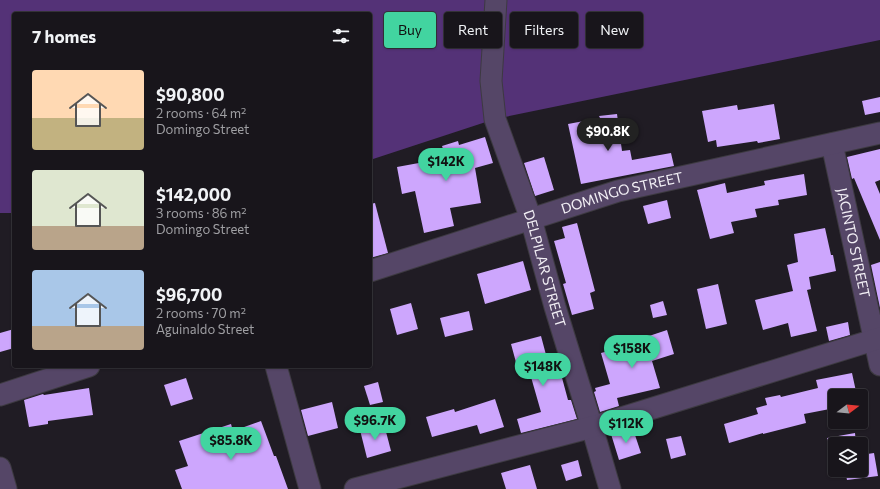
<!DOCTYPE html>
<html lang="en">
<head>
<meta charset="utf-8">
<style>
	:root { --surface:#18151b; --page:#211e24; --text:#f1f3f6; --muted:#9f9fa3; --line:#36343a; --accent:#42d4a0 }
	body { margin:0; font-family:Commissioner,sans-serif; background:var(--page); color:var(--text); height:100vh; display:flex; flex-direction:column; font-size:15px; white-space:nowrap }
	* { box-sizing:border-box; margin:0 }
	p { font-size:13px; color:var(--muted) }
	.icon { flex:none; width:22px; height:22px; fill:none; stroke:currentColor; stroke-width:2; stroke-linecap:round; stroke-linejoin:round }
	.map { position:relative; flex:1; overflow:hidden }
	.details { position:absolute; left:12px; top:12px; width:360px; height:356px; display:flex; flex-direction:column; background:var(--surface); border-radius:4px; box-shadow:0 1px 3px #0004,0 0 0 1px var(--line) }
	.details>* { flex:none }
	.guide { position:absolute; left:384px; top:12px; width:380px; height:36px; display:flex; gap:8px }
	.needle { width:26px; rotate:74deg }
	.controls { position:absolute; left:828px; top:389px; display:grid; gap:8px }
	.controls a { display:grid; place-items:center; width:40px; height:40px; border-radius:4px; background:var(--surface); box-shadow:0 1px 3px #0004,0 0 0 1px var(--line); font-size:20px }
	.price { position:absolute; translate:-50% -34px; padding:0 9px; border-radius:14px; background:var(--accent); color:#111; font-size:13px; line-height:26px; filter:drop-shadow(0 1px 2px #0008) }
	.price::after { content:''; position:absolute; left:50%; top:24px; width:12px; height:9px; margin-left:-6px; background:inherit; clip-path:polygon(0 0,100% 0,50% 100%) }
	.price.current { background:#222; color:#fff }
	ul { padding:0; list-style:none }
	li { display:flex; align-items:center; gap:12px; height:100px; padding:0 20px }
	li span { display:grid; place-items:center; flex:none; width:112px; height:80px; border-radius:4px; color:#555 }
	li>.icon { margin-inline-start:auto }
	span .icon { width:48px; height:48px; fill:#fffc; stroke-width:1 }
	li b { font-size:17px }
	h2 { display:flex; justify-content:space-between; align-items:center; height:48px; padding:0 20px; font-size:17px }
	.tag { padding:0 14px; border-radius:4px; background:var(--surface); box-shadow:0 1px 3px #0004,0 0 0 1px var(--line); font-size:14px; line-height:36px }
	.tag.current { background:var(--accent); color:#111 }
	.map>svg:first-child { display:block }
	.green { fill:#543277 }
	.building { fill:#cda6fd }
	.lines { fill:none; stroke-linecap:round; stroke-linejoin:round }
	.street-casing { stroke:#3d3a41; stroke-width:23 }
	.street { stroke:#554667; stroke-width:21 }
	.labels { text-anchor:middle; stroke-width:4; stroke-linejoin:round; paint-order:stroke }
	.street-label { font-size:14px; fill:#f2eff5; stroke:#201c24 }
</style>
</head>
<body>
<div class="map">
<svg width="880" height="489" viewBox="0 0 880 489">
	<rect width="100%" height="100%" fill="#201c24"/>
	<path class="green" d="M0 0H880V40L495 119 370 160V14H14V213H0Z"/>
	<g class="building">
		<path d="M880 97V112L865 115 862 101Z"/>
		<path d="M774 104 780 139 758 143 757 141 717 147 716 140 708 142 702 111 737 105 738 110Z"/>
		<path d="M617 114 622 151 630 150 632 160 671 153 674 166 581 184 568 124 600 118 599 116Z"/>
		<path d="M485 137 493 163 475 168 481 203 450 208 454 226 424 233 415 191 402 194 397 167 446 158 442 146 458 141 459 145Z"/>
		<path d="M880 149V180L875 182 880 194V240L854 178 852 179 847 157Z"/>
		<path d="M544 157 554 190 535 196 524 163Z"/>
		<path d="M804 174 807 195 778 200 779 205 755 209 757 217 731 222 734 233 710 239 697 190 725 183 727 193 765 185 764 181Z"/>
		<path d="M667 200 671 218 648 224 643 206Z"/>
		<path d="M375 203 388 253 370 258V204Z"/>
		<path d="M577 223 595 291 590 293 594 309 572 315 563 284 566 283 554 241 565 238 562 227Z"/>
		<path d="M825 228 831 255H833L836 271 809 277 811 289 807 290 817 331 791 337 788 323 763 330 755 300 793 291 787 265 798 262 794 234Z"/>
		<path d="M523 261 531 290 485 304 477 274Z"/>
		<path d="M880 262V308L871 265Z"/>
		<path d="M718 284 727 324 706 329 697 289Z"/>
		<path d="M663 301 667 315 653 318 650 305Z"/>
		<path d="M411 303 418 329 397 335 390 309Z"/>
		<path d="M469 311 473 330 445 337 440 318Z"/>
		<path d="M848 322 850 335 829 341 826 327Z"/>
		<path d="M14 329V348L0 352V333Z"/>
		<path d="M667 330 674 354 652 361 660 388 617 398 619 406 600 412 594 392 596 391 595 388 610 384 601 353 638 343 637 340Z"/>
		<path d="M541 336 549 366 558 363 568 400H571L577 419 521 433 517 419 541 412 527 363 517 366 511 344Z"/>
		<path d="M852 373 857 396H835V408L804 414 806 423 763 434V433L729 443 724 424 758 414 756 408 767 405 765 398 780 395 781 397 818 388 816 380Z"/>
		<path d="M186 378 193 399 171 406 164 385Z"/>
		<path d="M378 382 383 402 370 405 364 386Z"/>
		<path d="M89 388 93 415 48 421V424L29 427 24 400 43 394 44 395Z"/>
		<path d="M495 399 504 427 480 434 477 425 432 437 426 417 454 409 455 412Z"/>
		<path d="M332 402 338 428 308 436 301 410Z"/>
		<path d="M261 421 274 456H276L288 489H182L175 470 188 466 179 441 231 424 233 431Z"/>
		<path d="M384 424 391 451 367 458 360 430Z"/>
		<path d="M626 429 627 435 634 432 641 453 619 460 611 434Z"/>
		<path d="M855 433 856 444H835V457H831L827 438Z"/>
		<path d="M681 436 686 455 671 459 666 439Z"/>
		<path d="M874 453 878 476 847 480 845 470H861V455Z"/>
		<path d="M578 460 582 476 566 481 561 465Z"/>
		<path d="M530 465 537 489H506L501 473Z"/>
	</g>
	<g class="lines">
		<g class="street-casing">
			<g id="street">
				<path id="s1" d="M496 0 491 81 495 119 531 219 555 307 592 427 610 489"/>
				<path id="s2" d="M832 144 880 365"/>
				<path id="s3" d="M370 271 618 191 880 133"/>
				<path d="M276 366 310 489"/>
				<path d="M0 395 89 366"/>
				<path d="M0 468 6 489"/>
				<path d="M355 489 592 427 880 338"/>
			</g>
		</g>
		<use href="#street" class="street"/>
	</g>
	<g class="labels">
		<g class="street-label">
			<text dy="5" stroke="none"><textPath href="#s3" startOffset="264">DOMINGO STREET</textPath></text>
			<text dy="5" stroke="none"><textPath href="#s2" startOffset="101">JACINTO STREET</textPath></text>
			<text dy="5" stroke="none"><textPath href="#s1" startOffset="277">DELPILAR STREET</textPath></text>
		</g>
	</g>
</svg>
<div class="controls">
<a><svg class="needle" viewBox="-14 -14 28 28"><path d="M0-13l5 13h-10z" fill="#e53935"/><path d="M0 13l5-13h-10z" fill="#9f9fa3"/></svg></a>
<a><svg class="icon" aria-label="layers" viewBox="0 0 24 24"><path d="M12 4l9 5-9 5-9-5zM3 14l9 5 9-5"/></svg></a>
</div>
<b class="price current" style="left:608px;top:152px">$90.8K</b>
<b class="price" style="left:446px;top:182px">$142K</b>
<b class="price" style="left:632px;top:369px">$158K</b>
<b class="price" style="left:543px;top:387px">$148K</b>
<b class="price" style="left:375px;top:441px">$96.7K</b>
<b class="price" style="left:626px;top:444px">$112K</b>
<b class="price" style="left:231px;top:461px">$85.8K</b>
<div class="guide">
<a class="tag current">Buy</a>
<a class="tag">Rent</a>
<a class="tag">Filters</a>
<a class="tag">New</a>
</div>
<section class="details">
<h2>7 homes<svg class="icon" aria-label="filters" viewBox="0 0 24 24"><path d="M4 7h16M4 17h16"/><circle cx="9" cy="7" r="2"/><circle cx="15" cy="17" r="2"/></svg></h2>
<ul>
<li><span style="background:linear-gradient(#ffd9b3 60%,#c2b280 0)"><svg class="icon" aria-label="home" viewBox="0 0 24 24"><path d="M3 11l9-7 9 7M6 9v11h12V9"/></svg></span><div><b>$90,800</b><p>2 rooms · 64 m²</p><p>Domingo Street</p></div></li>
<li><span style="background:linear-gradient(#dfe7d0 70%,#b9a48a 0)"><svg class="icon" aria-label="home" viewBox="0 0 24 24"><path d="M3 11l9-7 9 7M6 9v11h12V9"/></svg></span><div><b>$142,000</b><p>3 rooms · 86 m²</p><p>Domingo Street</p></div></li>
<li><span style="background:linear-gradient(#a9c7e8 70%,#b9a48a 0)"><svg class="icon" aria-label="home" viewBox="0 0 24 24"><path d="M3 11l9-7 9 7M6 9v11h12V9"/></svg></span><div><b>$96,700</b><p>2 rooms · 70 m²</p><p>Aguinaldo Street</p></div></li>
</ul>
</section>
</div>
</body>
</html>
